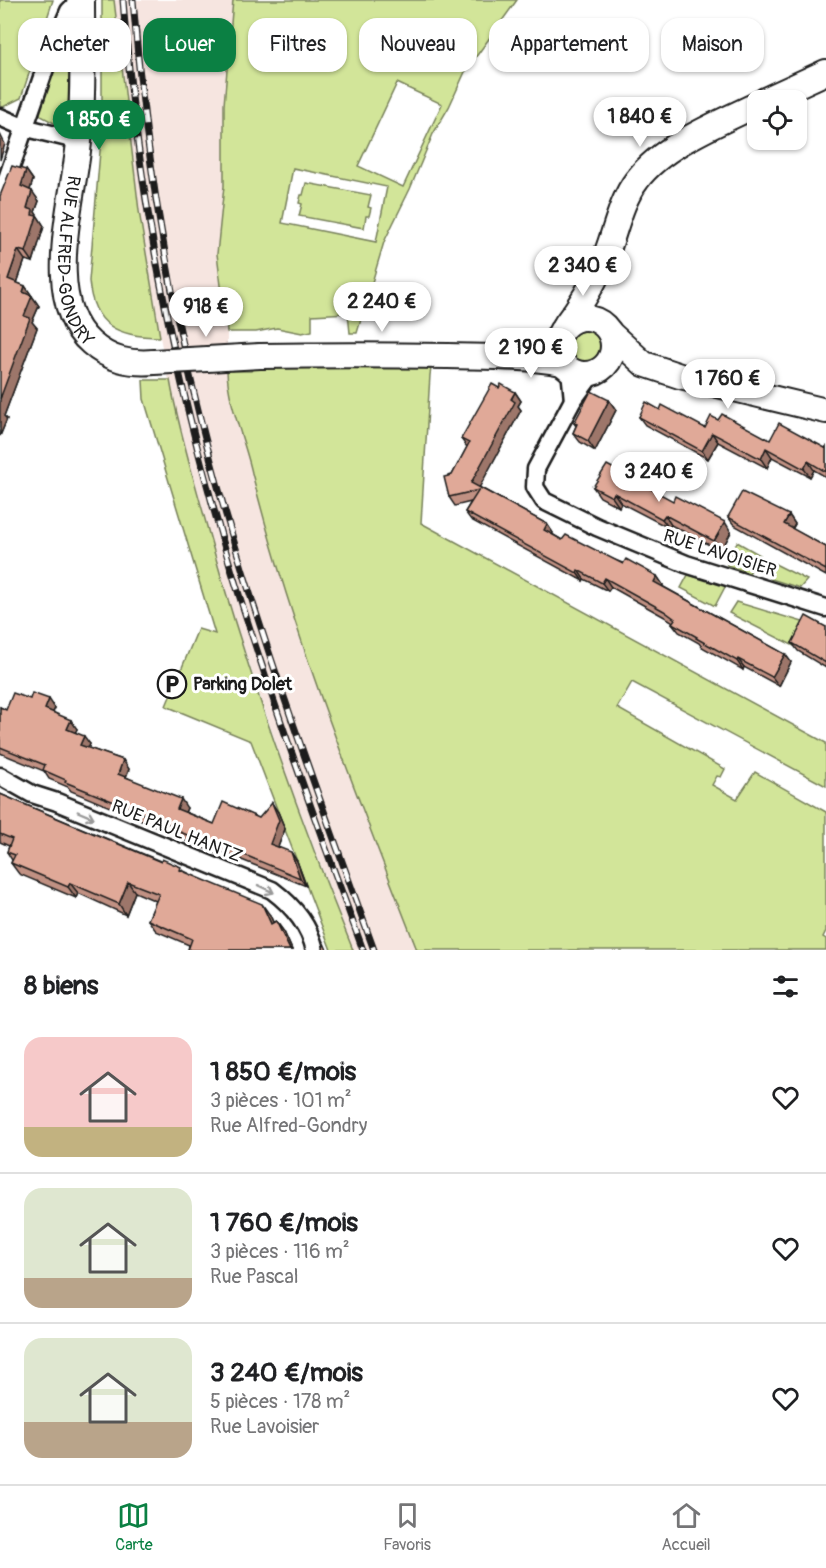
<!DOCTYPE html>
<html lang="fr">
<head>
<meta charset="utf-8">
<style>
	:root { --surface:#fff; --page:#f6f6f6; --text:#202124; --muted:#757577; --line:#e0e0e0; --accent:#0b8043 }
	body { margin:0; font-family:Pangolin,sans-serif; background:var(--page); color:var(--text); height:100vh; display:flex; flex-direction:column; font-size:22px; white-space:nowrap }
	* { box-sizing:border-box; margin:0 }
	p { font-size:20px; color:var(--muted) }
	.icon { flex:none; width:33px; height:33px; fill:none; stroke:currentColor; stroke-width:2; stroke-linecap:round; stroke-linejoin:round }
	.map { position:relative; height:950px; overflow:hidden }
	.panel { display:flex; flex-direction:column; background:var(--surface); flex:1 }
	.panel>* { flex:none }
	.banner { position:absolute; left:18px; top:18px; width:790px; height:54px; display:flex; gap:12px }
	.fabs { position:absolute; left:747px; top:90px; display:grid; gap:12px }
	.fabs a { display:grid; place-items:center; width:60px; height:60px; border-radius:12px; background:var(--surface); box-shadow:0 2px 4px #0004; font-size:30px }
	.price { position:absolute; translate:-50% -51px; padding:0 14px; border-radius:21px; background:#fff; color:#222; font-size:20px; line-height:39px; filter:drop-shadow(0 2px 3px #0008) }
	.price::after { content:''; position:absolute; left:50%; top:36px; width:18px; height:14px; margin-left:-9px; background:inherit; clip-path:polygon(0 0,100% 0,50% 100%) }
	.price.selected { background:var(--accent); color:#fff }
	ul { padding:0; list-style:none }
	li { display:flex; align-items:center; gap:18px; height:150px; padding:0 24px }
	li+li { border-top:2px solid var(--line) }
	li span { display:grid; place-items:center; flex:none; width:168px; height:120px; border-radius:18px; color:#555 }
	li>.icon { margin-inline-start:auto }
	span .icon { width:72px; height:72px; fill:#fffc; stroke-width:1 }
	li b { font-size:26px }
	h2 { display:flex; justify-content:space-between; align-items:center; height:72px; padding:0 24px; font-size:26px }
	.pill { padding:0 21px; border-radius:18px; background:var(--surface); box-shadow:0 2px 4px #0004; font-size:21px; line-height:54px }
	.pill.selected { background:var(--accent); color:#fff }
	.tabs { display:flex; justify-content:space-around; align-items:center; height:84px; border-top:2px solid var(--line); background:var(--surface); font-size:16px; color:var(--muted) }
	.tabs a { display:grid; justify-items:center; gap:3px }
	.tabs .selected { color:var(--accent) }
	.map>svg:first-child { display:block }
	.built { fill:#f6e5e0 }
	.green { fill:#d2e599; stroke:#77805a; stroke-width:1.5; fill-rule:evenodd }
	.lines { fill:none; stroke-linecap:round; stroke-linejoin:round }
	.street-casing { stroke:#1c1c1c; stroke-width:21 }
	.secondary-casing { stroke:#1c1c1c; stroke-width:28 }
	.street { stroke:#fff; stroke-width:16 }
	.secondary { stroke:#fff; stroke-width:24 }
	.rail-casing { stroke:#1c1c1c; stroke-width:7 }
	.rail { stroke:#fff; stroke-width:4.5; stroke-dasharray:14; stroke-linecap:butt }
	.secondary-bridge-casing { stroke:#1c1c1c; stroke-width:28; stroke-linecap:butt }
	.secondary-bridge { stroke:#fff; stroke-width:24 }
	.wall { fill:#c19183; stroke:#1c1c1c; stroke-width:1.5 }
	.shaded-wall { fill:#9d766a; stroke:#1c1c1c; stroke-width:1.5 }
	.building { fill:#e0a998; stroke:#1c1c1c; stroke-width:1.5 }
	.oneway { stroke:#999 }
	.labels { text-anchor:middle; stroke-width:6; stroke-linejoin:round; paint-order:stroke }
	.street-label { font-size:18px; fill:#1c1c1c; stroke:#fff }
	.poi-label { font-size:18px; font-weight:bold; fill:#1c1c1c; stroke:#fff; text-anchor:start }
</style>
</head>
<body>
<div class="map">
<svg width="826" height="950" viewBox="0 0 826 950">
	<rect width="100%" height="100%" fill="#fff"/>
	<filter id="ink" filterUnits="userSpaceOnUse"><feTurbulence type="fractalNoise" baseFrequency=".0167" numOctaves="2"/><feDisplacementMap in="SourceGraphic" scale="12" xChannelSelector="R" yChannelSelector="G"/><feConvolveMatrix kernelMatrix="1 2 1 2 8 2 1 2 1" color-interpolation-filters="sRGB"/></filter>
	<g filter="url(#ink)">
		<path class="built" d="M114 0H233L224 105V186L217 254 227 332V375L264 519 300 639 360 804 417 950H353L289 782 224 589 177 420 160 337 139 211Z"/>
		<g class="green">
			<path d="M0 0H53L21 98 3 107 0 106Z"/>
			<path d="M102 0H114L139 211 160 337C118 337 93 326 89 281L102 128Z"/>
			<path d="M233 0H517L465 72 449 107 433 134 410 189 384 242 357 333H350L348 313 312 315V331L302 333 277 328 256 332H227L217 254 224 186V105ZM397 83 442 104 403 187 358 166ZM293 168 387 187 376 242 282 223Z"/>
			<path d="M68 28H72L71 106 65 119 56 124 41 116 37 107Z"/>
			<path d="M306 183 371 195 368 207 371 208 369 216H366L364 228 299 216 302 204 299 203 301 195H303Z"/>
			<circle cx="584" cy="346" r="16"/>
			<path d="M260 356H433L430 375 421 523 826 743V786L632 682 617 708 725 769 721 777 717 776 712 785 737 799 755 772 826 812V931L823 937 826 939V950H417C356 793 293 637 252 473 245 441 228 404 227 371H251Z"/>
			<path d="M143 380H170C179 432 195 482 209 534 248 675 298 814 353 950H331L251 741 166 706 198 629 215 634 144 399Z"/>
			<path d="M737 542 760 555 749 573 727 565 728 560Z"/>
			<path d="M774 563 777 565 807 580 800 588 771 579 768 574Z"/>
			<path d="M688 575 726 585 715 606 681 588Z"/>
			<path d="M736 602 806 623 794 646 729 613Z"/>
		</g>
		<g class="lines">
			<g class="street-casing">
				<g id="street">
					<path d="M0 117 23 127 80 141"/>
					<path d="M0 199 49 57 69 11 80 0"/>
					<path d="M570 370 573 400"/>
					<path d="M592 374 573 400 536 469 535 487 544 501 597 527 686 564 826 608"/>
					<path d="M0 776 32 794 57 802 272 890C292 905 309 925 315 950"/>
				</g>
			</g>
			<g class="secondary-casing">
				<g id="secondary">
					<path id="s1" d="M82 0C82 47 84 95 79 142 74 199 41 300 91 343 110 360 130 364 154 362"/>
					<path d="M765 100 826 72"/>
					<circle cx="585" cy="346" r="28"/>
					<path d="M566 324C580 306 592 286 602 265 614 239 619 203 637 180 663 145 719 123 758 104"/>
					<path d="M611 334 644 364 680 376 826 411"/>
					<path d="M260 356C323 355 385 355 448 356 486 357 524 356 562 363"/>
				</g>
			</g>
			<use href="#street" class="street"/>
			<use href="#secondary" class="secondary"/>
			<g class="rail-casing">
				<g id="rail">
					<path d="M123 0C137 193 176 387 232 572 271 699 317 825 363 950"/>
					<path d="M133 0C146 172 178 349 226 515 269 662 322 806 374 950"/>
				</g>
			</g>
			<use href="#rail" class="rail"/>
			<g class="secondary-bridge-casing">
				<path id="secondary-bridge" d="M154 362 260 356"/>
			</g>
			<use href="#secondary-bridge" class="secondary-bridge"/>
		</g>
		<g class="wall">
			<path d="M26 170 33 180 30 190 39 201 35 212 44 226 33 262 25 260 17 283 25 286 39 306 32 322 37 328 4 416 7 419 0 436Z"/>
			<path d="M499 388 515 392 521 401 518 406 521 410 479 487 547 524 553 533 552 534 562 540 657 576 663 585 662 586 785 654 791 662 779 686 744 667 743 670 702 647 699 643 679 632 672 623 673 622 670 620 611 587 608 591 584 579 583 581 471 520 465 512 471 502 455 506 449 497 452 475 467 447 461 439Z"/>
			<path d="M609 400 616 410 595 451 580 442 573 433 576 426 574 423Z"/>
			<path d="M660 410 705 428 718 420 770 440 825 448 826 447V477L814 470 810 477 772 457 767 468 718 442 708 459 645 425 639 417Z"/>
			<path d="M593 487 731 532 721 551 671 525 669 528 621 503 619 507 600 497Z"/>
			<path d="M789 515 795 524 792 529 826 547V576L734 525 728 517Z"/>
			<path d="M826 627V668L798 651 792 643Z"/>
			<path d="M0 707 6 710 55 708 53 712 77 729 75 732 90 744 88 748 123 760 129 769 126 777 187 808 185 812 214 824 259 818 278 812 285 829 278 847 297 861 306 886 217 850 216 853 181 839 178 835 71 791 68 787 49 779 44 771 0 753Z"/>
			<path d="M0 794 184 871 270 915 273 922 276 921 284 932 292 950H188L189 945 156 931 148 920 156 901 135 892 126 915 78 893 76 898 19 874 11 863 12 860 7 852 9 846 0 842Z"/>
		</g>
		<g class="shaded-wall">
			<path d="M0 134 5 144 0 160Z"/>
			<path d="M26 170 33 180 28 196 21 186Z"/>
			<path d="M32 191 39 201 35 212 44 226 33 262 26 252 27 208Z"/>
			<path d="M18 250 25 260 15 289 8 279Z"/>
			<path d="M25 286 39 306 32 322 37 328 4 416 7 419 0 436V399L24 316 23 292Z"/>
			<path d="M515 392 521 401 518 406 521 410 478 490 471 483Z"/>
			<path d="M609 400 616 410 595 451 588 441Z"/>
			<path d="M712 433 718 442 708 459 702 451Z"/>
			<path d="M766 448 772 457 767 468 761 459Z"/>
			<path d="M808 461 814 470 810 477 804 469Z"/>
			<path d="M614 493 621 503 619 507 612 497Z"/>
			<path d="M665 515 671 525 669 528 662 519Z"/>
			<path d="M789 515 795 524 790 533 784 524Z"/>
			<path d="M725 522 731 532 721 551 714 541Z"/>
			<path d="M547 524 553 533 550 538 544 530Z"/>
			<path d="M578 570 584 579 583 581 577 573Z"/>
			<path d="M657 576 663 585 660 590 654 582Z"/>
			<path d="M605 578 611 587 608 591 602 583Z"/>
			<path d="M785 654 791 662 779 686 772 677Z"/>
			<path d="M738 659 744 667 743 670 737 661Z"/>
			<path d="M49 699 55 708 51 717 45 709Z"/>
			<path d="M71 720 77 729 73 737 67 729Z"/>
			<path d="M84 736 90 744 86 754 80 745Z"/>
			<path d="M123 760 129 769 124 782 118 774Z"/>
			<path d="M181 799 187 808 183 817 177 809Z"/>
			<path d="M272 803 278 812 285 829 276 852 270 844Z"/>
			<path d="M211 841 217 850 216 853 210 844Z"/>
			<path d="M291 852 297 861 306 886 300 878Z"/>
			<path d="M128 882 135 892 126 915 119 904Z"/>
			<path d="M70 883 78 893 76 898 68 887Z"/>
			<path d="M262 904 270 915 278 934 271 924Z"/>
			<path d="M276 921 284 932 292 950H290Z"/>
		</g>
		<g class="building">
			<path d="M12 166 26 170 21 186 32 191 27 208 33 210 32 215 37 216 26 252 18 250 8 279 25 286 23 292 32 296 24 316 30 318 0 399V196Z"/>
			<path d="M492 384 499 388 501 384 515 392 511 399 515 402 471 483 547 524 544 530 562 540 566 535 623 564 626 559 657 576 654 582 785 654 772 677 738 659 737 661 696 638 697 637 672 623 675 619 664 611 605 578 602 583 578 570 577 573 465 512 479 490 449 497 444 477 452 475 469 443 461 439Z"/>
			<path d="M591 391 609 400 588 441 573 433 577 424 574 423Z"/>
			<path d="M646 402 660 410 662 405 705 428 711 416 718 420 722 414 770 440 779 423 825 448 826 447V472L808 461 804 469 766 448 761 459 712 433 702 451 639 417Z"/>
			<path d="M607 465 673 501 675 496 725 522 714 541 665 515 662 519 614 493 612 497 593 487Z"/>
			<path d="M742 492 789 515 784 524 826 547V570L728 517Z"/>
			<path d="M806 616 826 627V663L792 643Z"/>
			<path d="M13 693 30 699 32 693 49 699 45 709 71 720 67 729 84 736 80 745 123 760 118 774 181 799 177 809 214 824 223 802 259 818 272 803 279 820 270 844 291 852 300 878 211 841 210 844 175 830 176 827 65 782 66 780 43 770 45 765 0 747V707L6 710Z"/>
			<path d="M0 794 161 862 162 859 171 863 181 867 180 870 262 904 271 924 276 921 290 950H188L192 939 148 920 159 894 128 882 119 904 70 883 68 887 11 863 15 855 7 852 12 839 0 834Z"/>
			<path d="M324 943 327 950H323Z"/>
		</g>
		<defs><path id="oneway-shaft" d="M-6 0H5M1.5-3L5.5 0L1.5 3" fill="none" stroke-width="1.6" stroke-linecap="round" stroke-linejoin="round" transform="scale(1.5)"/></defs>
		<g class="oneway">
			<use href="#oneway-shaft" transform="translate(86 815) rotate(23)"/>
			<use href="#oneway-shaft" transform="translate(266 889) rotate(26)"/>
		</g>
	</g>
	<defs>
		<g id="parking-ring" transform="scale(1.5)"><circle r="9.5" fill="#fff" stroke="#1c1c1c" stroke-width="1.5"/><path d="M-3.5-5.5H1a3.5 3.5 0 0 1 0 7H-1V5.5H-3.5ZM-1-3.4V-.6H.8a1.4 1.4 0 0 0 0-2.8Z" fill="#1c1c1c"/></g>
	</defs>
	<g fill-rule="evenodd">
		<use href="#parking-ring" x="172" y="684"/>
	</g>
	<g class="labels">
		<g class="street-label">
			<text dy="6" stroke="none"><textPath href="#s1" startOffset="264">RUE ALFRED-GONDRY</textPath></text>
			<text transform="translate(720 553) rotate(18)" y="6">RUE LAVOISIER</text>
			<text transform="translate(177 831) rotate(22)" y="6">RUE PAUL HANTZ</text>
		</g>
		<g class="poi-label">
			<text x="193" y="690">Parking Dolet</text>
		</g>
	</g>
</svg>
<div class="fabs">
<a><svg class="icon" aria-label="locate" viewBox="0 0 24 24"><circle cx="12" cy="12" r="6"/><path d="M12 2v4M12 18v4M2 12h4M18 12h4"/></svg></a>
</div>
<b class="price" style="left:640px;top:148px">1 840 €</b>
<b class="price selected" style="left:99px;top:151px">1 850 €</b>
<b class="price" style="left:583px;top:297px">2 340 €</b>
<b class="price" style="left:382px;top:333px">2 240 €</b>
<b class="price" style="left:206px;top:338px">918 €</b>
<b class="price" style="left:531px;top:379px">2 190 €</b>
<b class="price" style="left:728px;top:410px">1 760 €</b>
<b class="price" style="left:659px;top:503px">3 240 €</b>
<div class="banner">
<a class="pill">Acheter</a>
<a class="pill selected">Louer</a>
<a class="pill">Filtres</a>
<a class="pill">Nouveau</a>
<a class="pill">Appartement</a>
<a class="pill">Maison</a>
</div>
</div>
<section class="panel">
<h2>8 biens<svg class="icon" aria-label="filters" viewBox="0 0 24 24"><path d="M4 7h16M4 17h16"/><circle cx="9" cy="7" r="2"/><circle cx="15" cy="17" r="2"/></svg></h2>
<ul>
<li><span style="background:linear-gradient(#f6c9c9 75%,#c2b280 0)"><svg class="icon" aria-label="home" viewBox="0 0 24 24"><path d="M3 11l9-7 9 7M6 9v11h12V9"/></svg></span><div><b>1 850 €/mois</b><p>3 pièces · 101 m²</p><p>Rue Alfred-Gondry</p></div><svg class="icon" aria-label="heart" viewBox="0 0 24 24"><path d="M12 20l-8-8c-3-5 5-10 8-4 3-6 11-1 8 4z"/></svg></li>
<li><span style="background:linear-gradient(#dfe7d0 75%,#b9a48a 0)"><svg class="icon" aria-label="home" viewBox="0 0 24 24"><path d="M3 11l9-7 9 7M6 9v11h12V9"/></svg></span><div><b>1 760 €/mois</b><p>3 pièces · 116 m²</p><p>Rue Pascal</p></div><svg class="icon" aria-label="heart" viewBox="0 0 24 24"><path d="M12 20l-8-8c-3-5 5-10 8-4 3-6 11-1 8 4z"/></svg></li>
<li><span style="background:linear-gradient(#dfe7d0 70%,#b9a48a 0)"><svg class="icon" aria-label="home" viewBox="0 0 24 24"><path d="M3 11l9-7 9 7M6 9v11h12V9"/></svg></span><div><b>3 240 €/mois</b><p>5 pièces · 178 m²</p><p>Rue Lavoisier</p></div><svg class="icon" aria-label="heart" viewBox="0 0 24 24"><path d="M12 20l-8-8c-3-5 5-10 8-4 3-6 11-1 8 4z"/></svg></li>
</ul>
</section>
<nav class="tabs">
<a class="selected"><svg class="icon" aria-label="map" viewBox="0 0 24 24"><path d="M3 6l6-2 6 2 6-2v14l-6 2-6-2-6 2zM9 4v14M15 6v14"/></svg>Carte</a>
<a><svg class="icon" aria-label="saved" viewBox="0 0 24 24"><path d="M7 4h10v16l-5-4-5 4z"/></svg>Favoris</a>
<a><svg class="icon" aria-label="home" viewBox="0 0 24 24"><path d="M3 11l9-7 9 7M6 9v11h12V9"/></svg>Accueil</a>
</nav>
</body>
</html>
